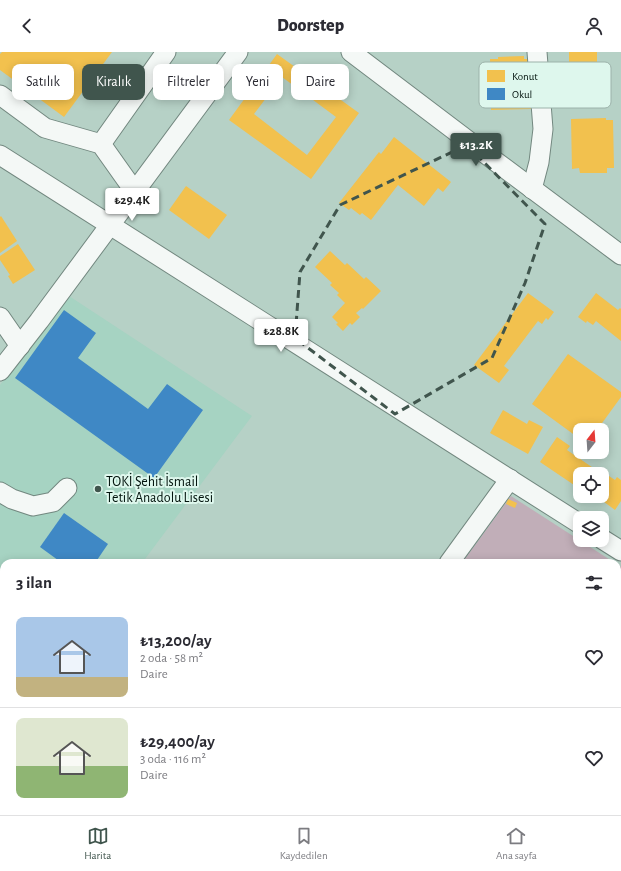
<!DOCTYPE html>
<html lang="tr">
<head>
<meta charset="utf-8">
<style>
	:root { --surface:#fff; --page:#f7f7f7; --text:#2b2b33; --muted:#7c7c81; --line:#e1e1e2; --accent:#40554d }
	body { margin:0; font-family:"Alegreya Sans",sans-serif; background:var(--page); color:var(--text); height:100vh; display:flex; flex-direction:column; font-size:15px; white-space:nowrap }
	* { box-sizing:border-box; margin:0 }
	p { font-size:13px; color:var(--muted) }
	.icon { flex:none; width:22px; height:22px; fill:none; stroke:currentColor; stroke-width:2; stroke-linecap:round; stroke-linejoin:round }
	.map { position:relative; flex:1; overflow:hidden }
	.details { position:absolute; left:0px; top:507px; width:621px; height:256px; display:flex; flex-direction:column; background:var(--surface); border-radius:12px 12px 0 0; box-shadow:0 2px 10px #0003 }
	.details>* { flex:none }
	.guide { position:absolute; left:12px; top:12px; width:400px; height:36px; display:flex; gap:8px }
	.needle { width:26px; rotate:17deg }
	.tools { position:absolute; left:573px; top:371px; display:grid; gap:8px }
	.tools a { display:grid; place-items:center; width:36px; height:36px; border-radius:8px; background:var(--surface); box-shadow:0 2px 10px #0003; font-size:20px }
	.price { position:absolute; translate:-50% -34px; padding:0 9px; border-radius:4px; background:#fff; color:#222; font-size:13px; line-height:26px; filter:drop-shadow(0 1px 2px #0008) }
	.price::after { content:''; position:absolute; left:50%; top:24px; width:12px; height:9px; margin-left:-6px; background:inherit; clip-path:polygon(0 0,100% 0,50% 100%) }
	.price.on { background:var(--accent); color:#fff }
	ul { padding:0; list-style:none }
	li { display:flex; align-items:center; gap:12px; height:100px; padding:0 16px }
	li+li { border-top:1px solid var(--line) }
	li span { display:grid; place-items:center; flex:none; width:112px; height:80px; border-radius:8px; color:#555 }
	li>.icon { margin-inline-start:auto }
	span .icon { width:48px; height:48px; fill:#fffc; stroke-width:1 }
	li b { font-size:17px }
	h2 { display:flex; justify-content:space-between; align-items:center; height:48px; padding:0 16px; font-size:17px }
	.chip { padding:0 14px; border-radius:8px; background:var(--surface); box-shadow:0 2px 10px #0003; font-size:14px; line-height:36px }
	.chip.on { background:var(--accent); color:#fff }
	header { display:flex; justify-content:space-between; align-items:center; height:52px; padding:0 16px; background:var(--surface); font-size:18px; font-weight:800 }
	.tab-bar { display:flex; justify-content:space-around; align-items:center; height:56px; border-top:1px solid var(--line); background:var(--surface); font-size:11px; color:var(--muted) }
	.tab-bar a { display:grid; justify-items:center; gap:2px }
	.tab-bar .on { color:var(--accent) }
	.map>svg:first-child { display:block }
	.built { fill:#a6d3c2 }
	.green { fill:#c1aeb8 }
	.homes { fill:#f2c14e; fill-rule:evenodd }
	.schools { fill:#3f88c5 }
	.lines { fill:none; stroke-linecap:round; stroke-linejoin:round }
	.minor-casing { stroke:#72877f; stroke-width:21 }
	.minor { stroke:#f4f8f6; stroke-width:19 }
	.marked { fill:none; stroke:#40554d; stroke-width:3; stroke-dasharray:8 5; stroke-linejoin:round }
	.poi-dot { fill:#40554d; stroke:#def7ed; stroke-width:1.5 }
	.labels { text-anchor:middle; stroke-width:4; stroke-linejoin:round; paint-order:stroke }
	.poi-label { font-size:14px; fill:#01120c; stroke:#def7ed; text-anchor:start }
	.key { fill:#def7ed; stroke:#9cb2aa; stroke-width:1 }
	.key-label { font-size:11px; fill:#01120c }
</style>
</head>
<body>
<header><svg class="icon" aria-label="back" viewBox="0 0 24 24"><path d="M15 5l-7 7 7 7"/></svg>Doorstep<svg class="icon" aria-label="person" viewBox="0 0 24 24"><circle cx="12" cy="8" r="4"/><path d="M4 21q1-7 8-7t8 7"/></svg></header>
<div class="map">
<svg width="621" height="763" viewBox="0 0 621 763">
	<rect width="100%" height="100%" fill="#b6d1c6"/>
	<path class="built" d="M69 244 252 364 142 511H4V535L0 532V333Z"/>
	<g class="green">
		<path d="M511 444 615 511H462Z"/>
		<path d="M617 513 621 515V556L617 562Z"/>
		<path d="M391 759H474L471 763H397Z"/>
	</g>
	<g class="homes">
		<path d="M2 0H112L64 65 0 18V2Z"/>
		<path d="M569 0H597V17H576V10H569Z"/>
		<path d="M277 2 359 61 311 127 229 68ZM282 25 336 65 307 103 254 62Z"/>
		<path d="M524 4V7H531L532 57 491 58 490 7H498V5Z"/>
		<path d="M606 66V68H613L614 116H607V121H580L579 116 572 117 571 67Z"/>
		<path d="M394 85 451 130 443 140 438 136 424 154 398 133 371 168 362 161 360 163 351 156 349 158 339 151 379 100 381 102Z"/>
		<path d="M186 134 227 163 209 187 169 158Z"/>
		<path d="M1 164 17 189 0 201V165Z"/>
		<path d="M18 192 35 218 13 232 8 224 10 223 0 208V204Z"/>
		<path d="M330 199 345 213 347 211 364 227 366 225 381 239 363 257 362 256 356 261 360 265 352 273 350 271 343 279 336 272 338 271 332 265 345 251 337 243 339 241 330 233 332 231 315 215Z"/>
		<path d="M528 241 554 260 548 268 546 266 542 272 538 269 504 314 509 318 499 331 474 313Z"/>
		<path d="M596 241 618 258 620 256 621 257V289L596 269 593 273 587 269 586 271 578 265Z"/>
		<path d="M568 302 621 340V345L597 378H580V387L532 352Z"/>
		<path d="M503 358 527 372 529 368 543 375 528 402 490 381Z"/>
		<path d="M557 385 570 394 567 398 602 422H580V437L540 410Z"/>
		<path d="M602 422 604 424 606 422 615 428 617 425 621 428V449L615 458 596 444H602Z"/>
		<path d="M508 447 517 451 515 456 506 452Z"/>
		<path d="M0 601 4 607 1 608 4 612 0 614Z"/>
		<path d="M0 737 4 742V759H17L20 763H0Z"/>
		<path d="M69 759H103L106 763H72Z"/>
		<path d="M199 759H212L204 763H201Z"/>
		<path d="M278 759H290L293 763H272Z"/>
	</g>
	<g class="schools">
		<path d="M64 258 96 281 78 306 148 357 167 332 203 358 154 426 15 326Z"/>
		<path d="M64 461 108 492 95 511H62L40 495Z"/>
	</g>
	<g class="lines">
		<g class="minor-casing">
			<g id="minor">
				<path d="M351 0 491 106 621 203"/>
				<path d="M0 43 45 76 101 92 135 140"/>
				<path d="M101 92 166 0"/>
				<path d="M0 103 580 472"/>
				<path d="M532 137 539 110 543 77 537 0"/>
				<path d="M0 265 20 294"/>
				<path d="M0 319 39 269 238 0"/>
				<path d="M0 440 12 447 33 454 53 450 67 436"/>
				<path d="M602 487 621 499"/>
				<path d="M449 511 510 427"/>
				<path d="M0 553 4 556"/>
				<path d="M617 593 621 588"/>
				<path d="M351 759 358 763"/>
				<path d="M491 763 493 759"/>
			</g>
		</g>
		<use href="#minor" class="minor"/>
	</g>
	<path class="marked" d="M467 93 545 172 525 231 492 306 395 362 295 286 300 220 340 153Z"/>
	<circle class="poi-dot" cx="98" cy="437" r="4"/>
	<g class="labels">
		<g class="poi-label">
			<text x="106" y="434">TOKİ Şehit İsmail<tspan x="106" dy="16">Tetik Anadolu Lisesi</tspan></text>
		</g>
	</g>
	<rect x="479" y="10" width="132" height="46" rx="6" class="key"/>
	<rect x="487" y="18" width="18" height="12" fill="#f2c14e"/>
	<rect x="487" y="36" width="18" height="12" fill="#3f88c5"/>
	<g class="key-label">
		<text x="512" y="28">Konut</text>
		<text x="512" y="46">Okul</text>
	</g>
</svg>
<div class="tools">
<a><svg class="needle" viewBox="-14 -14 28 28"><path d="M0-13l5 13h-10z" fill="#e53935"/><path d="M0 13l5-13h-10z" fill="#7c7c81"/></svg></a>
<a><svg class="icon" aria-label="locate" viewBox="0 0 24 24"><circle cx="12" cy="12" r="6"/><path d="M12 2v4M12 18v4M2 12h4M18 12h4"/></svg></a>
<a><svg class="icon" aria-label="layers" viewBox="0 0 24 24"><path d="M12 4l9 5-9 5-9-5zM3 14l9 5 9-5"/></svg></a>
</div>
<b class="price on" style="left:476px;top:115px">₺13.2K</b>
<b class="price" style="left:132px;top:170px">₺29.4K</b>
<b class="price" style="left:281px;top:301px">₺28.8K</b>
<div class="guide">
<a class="chip">Satılık</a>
<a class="chip on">Kiralık</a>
<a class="chip">Filtreler</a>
<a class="chip">Yeni</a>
<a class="chip">Daire</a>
</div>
<section class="details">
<h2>3 ilan<svg class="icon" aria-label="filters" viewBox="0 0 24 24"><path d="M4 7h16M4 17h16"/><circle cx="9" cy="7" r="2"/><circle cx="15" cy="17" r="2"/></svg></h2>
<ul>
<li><span style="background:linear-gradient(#a9c7e8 75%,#c2b280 0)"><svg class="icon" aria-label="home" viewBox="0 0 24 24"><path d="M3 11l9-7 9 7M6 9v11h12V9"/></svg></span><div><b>₺13,200/ay</b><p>2 oda · 58 m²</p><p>Daire</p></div><svg class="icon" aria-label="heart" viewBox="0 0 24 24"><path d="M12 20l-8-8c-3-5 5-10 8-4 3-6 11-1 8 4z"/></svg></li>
<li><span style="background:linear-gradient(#dfe7d0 60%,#8fb573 0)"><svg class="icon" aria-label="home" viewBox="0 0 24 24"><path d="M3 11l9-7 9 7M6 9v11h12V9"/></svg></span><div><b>₺29,400/ay</b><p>3 oda · 116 m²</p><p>Daire</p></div><svg class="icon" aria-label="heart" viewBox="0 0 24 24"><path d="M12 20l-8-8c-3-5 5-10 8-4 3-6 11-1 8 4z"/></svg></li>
</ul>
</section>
</div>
<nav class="tab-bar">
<a class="on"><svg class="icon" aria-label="map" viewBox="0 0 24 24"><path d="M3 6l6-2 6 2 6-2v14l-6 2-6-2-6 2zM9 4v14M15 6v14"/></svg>Harita</a>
<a><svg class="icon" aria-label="saved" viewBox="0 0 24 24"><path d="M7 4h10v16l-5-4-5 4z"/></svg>Kaydedilen</a>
<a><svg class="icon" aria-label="home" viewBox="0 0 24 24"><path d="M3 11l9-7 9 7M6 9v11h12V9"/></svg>Ana sayfa</a>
</nav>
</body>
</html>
